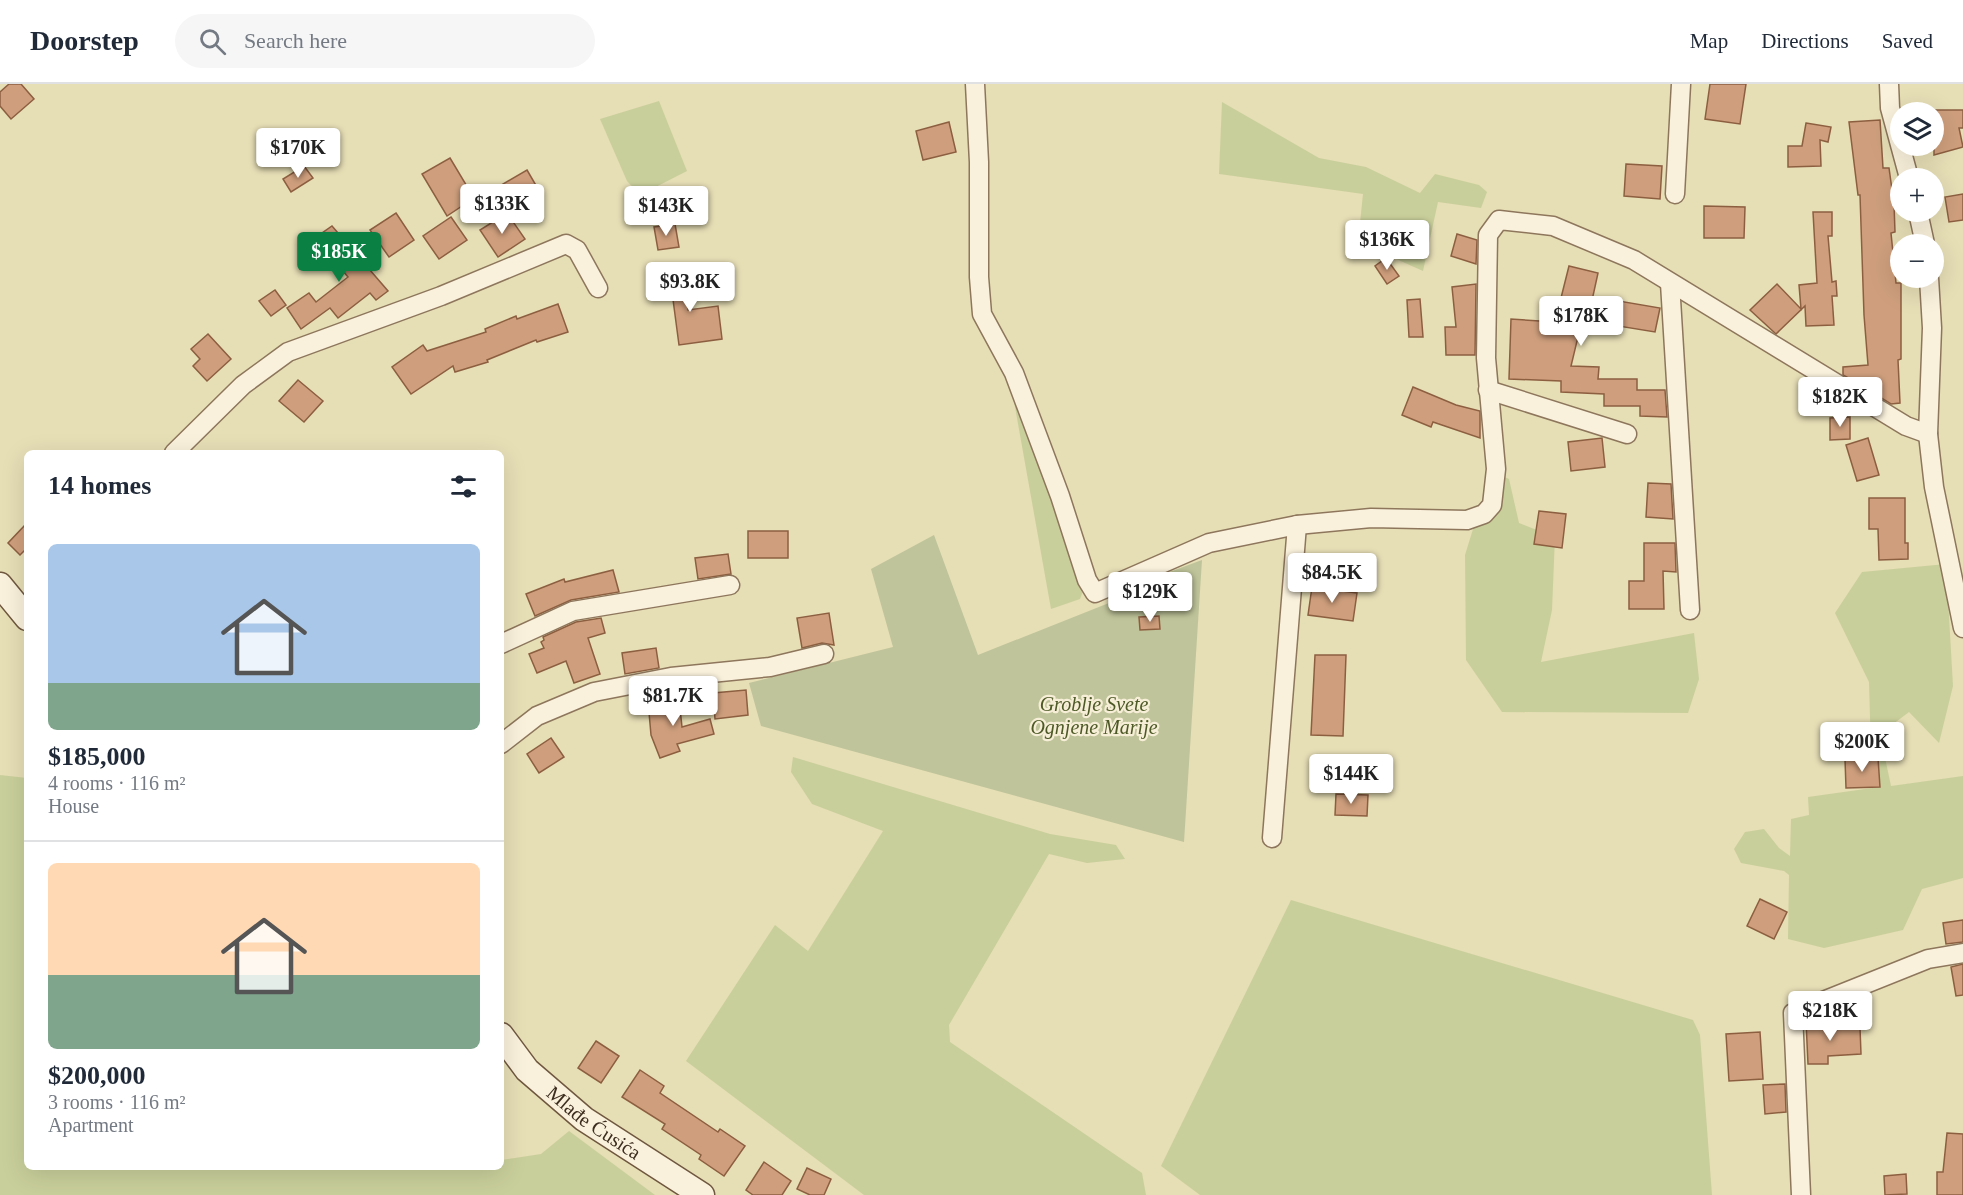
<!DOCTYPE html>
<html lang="en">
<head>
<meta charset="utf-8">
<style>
	:root { --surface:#fff; --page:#f6f6f7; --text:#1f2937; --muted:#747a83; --line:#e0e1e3; --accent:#0b8043 }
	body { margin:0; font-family:Georgia,serif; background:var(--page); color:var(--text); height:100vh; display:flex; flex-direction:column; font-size:22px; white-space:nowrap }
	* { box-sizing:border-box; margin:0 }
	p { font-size:20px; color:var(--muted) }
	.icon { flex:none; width:33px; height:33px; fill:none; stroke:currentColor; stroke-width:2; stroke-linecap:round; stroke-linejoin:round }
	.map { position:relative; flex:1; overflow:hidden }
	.panel { position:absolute; left:24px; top:366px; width:480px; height:720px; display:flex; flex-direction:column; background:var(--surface); border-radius:9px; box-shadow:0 6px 24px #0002 }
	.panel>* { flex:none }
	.tools { position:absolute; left:1890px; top:18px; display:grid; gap:12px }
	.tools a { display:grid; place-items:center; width:54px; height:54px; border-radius:50%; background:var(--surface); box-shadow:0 6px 24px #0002; font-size:30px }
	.price { position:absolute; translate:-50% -51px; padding:0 14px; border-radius:6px; background:#fff; color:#222; font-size:20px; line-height:39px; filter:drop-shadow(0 2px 3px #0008) }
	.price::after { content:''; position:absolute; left:50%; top:36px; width:18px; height:14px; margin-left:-9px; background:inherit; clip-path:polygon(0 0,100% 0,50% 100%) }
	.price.selected { background:var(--accent); color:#fff }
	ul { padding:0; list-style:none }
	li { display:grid; align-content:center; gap:12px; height:318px; padding:0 24px }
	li+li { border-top:2px solid var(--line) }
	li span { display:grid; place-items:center; height:186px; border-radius:9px; color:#555 }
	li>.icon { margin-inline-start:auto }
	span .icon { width:108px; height:108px; fill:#fffc; stroke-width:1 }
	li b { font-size:26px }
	h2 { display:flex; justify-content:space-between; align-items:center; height:72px; padding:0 24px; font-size:26px }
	header { display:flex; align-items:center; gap:36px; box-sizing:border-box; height:84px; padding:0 30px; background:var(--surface); border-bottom:2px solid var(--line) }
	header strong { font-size:28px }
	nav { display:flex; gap:33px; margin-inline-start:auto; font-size:21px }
	.search { width:420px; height:54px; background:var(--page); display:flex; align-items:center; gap:15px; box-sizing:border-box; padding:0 21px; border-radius:33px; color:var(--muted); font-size:22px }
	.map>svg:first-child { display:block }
	.farmland { fill:#e6deb5; fill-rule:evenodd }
	.green { fill:#c9cf9b }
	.cemetery { fill:#bfc49a }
	.building { fill:#cf9f7d; stroke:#8d5f41; stroke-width:1.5 }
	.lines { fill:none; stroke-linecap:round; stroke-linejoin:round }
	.street-casing { stroke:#8d765c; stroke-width:21 }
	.secondary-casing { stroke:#6f573f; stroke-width:27 }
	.street { stroke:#faf1dc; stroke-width:18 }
	.secondary { stroke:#faf1dc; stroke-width:24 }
	.labels { text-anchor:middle; stroke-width:4.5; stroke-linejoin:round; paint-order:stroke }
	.park-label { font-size:20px; font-style:italic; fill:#4d5a26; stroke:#f7eed8 }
	.street-label { font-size:20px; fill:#3d2e20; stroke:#f7eed8 }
</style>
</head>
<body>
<header>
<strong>Doorstep</strong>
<div class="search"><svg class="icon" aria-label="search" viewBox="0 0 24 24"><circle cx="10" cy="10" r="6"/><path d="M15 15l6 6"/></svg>Search here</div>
<nav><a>Map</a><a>Directions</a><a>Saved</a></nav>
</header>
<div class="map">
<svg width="1963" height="1111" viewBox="0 0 1963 1111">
	<rect width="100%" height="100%" fill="#f0e4c8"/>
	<path class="farmland" d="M0 0H1963V1111H0ZM1900 28H1934V62H1900ZM1900 94H1934V128H1900ZM1900 160H1934V194H1900ZM27 369H501V1083H27Z"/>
	<g class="green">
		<path d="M659 17 687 87 640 111 627 97 600 35Z"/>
		<path d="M1222 18 1319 74 1366 83 1420 109 1435 90 1479 101 1487 108 1481 124 1438 118 1423 187 1358 158 1363 110 1219 90Z"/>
		<path d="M1012 306 1087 496 1080 515 1051 525Z"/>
		<path d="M1491 387 1509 395 1519 439 1555 453 1552 526 1541 578 1694 549 1699 595 1688 629 1502 628 1466 576 1465 471Z"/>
		<path d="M1946 480 1953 602 1939 659 1909 628 1880 650 1891 702 1963 692V794L1922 805 1903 846 1824 864 1788 855 1789 791 1784 787 1741 779 1734 765 1745 748 1764 745 1779 764 1790 772 1791 735 1809 731 1808 713 1872 704 1869 598 1835 529 1862 488Z"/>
		<path d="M793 673 1050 750 1116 761 1125 775 1087 779 1049 770 949 941 950 958 1142 1089 1146 1111H864L686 977 775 841 808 867 883 747 812 720 791 688Z"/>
		<path d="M0 691 27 694V1083H501V1076L541 1070 569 1047 655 1111H0Z"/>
		<path d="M1291 816 1693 936 1700 951 1712 1111H1200L1161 1082Z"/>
	</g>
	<path class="cemetery" d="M934 451 978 571 1119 515 1129 503 1202 476 1184 758 761 642 749 599 893 563 871 485Z"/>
	<g class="building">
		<path d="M9 0H21L34 15 11 35 0 22V8Z"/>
		<path d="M1710 0H1746L1740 40 1705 35Z"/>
		<path d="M1934 26H1963V44H1959L1963 63 1934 71Z"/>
		<path d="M1880 36 1883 84H1889L1894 120 1895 148 1891 149 1896 199H1901V275L1898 276 1900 319 1891 320 1870 307 1869 300H1859L1843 291V283L1868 281 1864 231 1860 111H1858L1849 38Z"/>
		<path d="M949 38 956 68 923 76 916 47Z"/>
		<path d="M1806 39 1831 43 1828 58 1820 56 1821 82 1788 83V62H1802Z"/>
		<path d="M450 74 474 114 447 132 422 90Z"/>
		<path d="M1626 80 1662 82 1660 115 1624 112Z"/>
		<path d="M304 82 313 94 291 108 283 95Z"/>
		<path d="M527 86 541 110 513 127 498 103Z"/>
		<path d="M1963 110V136L1949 138 1945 113Z"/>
		<path d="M1704 122 1745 123 1744 154H1704Z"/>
		<path d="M1813 128H1832V152H1828L1832 198 1836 197 1837 212H1832L1834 241 1806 242 1805 222 1776 250 1750 226 1777 200 1801 225 1799 201 1817 199Z"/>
		<path d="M396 129 414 156 389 173 370 146Z"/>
		<path d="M507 129 525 155 498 173 480 146Z"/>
		<path d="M451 133 467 156 439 175 423 152Z"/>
		<path d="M675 140 679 163 658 166 654 143Z"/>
		<path d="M332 142 388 207 376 216 370 209 338 234 330 224 301 245 287 224 309 209 316 218 348 193 315 154Z"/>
		<path d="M1457 150 1477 156 1476 180 1451 172Z"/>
		<path d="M1386 174 1399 192 1387 200 1375 182Z"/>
		<path d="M1569 182 1598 189 1591 221 1617 228 1619 217 1660 224 1655 248 1582 236 1571 282 1599 283 1598 295H1637V306H1665L1667 333 1640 332V322H1604V310L1561 308V297L1509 295 1511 235 1555 238Z"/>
		<path d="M685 189 688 226 718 222 722 255 679 261 672 208 659 209 658 190Z"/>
		<path d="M1476 200 1475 271H1446L1445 243H1456L1452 203Z"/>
		<path d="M275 206 286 221 271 232 259 217Z"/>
		<path d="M1420 215 1423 253H1409L1407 216Z"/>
		<path d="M558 220 568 248 537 258 536 256 487 276 488 278 455 288 453 282 411 310 392 283 423 261 427 267 486 248 485 245 516 232 517 235Z"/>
		<path d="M208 250 231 275 207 297 193 282 200 275 191 265Z"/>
		<path d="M298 296 323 317 304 338 279 317Z"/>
		<path d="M1413 303 1456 321 1480 327V354L1433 338 1431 343 1402 331Z"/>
		<path d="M1850 333V355L1830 356V334Z"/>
		<path d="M1602 354 1605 383 1571 387 1568 358Z"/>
		<path d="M1868 354 1879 391 1857 397 1846 361Z"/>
		<path d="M1648 399 1671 400 1673 435 1646 433Z"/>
		<path d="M1869 414H1905V459H1908V475L1879 476 1878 445H1869Z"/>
		<path d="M1539 427 1566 430 1562 464 1534 460Z"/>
		<path d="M27 439V464L20 471 8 459Z"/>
		<rect x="748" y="447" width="40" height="27"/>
		<path d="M1644 459H1675L1676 488 1663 487 1664 525H1629V497H1644Z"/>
		<path d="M728 470 731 490 698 495 695 474Z"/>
		<path d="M613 486 619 508 571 516 535 532 526 510 564 495 565 498Z"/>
		<path d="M1312 503 1357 509 1353 537 1308 531Z"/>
		<path d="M829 529 834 561 822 559 802 564 797 534Z"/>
		<path d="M1159 532 1160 545 1140 546 1139 533Z"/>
		<path d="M601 534 605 549 588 554 600 590 574 599 566 577 537 589 529 570 544 564 541 558 544 556 543 553 576 538Z"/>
		<path d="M656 564 659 584 625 590 622 569Z"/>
		<path d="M1315 571H1346L1343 652 1311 651Z"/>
		<path d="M746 606 748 631 715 635 713 609Z"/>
		<path d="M679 615 682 643 710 635 714 650 677 660 680 667 660 674 651 651 648 617Z"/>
		<path d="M551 654 564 673 539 689 527 670Z"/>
		<path d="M1878 674 1880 703 1846 704 1845 675Z"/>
		<path d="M1336 710 1368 711 1367 732 1335 731Z"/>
		<path d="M1760 815 1787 828 1774 855 1747 842Z"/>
		<path d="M1963 836V858L1946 860 1943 839Z"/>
		<path d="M1963 880V911L1956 912 1951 883Z"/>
		<path d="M1826 936 1827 946 1860 944 1861 970 1828 972V980H1808L1806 937Z"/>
		<path d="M1760 948 1763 995 1729 997 1726 950Z"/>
		<path d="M596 957 619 972 601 999 578 984Z"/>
		<path d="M640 986 664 1002 660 1009 718 1048 720 1045 745 1062 724 1092 699 1075 701 1071 662 1045 665 1040 622 1013Z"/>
		<path d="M1785 1000 1786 1028 1765 1030 1763 1001Z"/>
		<path d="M1947 1049 1963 1050V1111H1937V1088H1943Z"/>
		<path d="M764 1078 791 1097 782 1111H753L746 1106Z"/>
		<path d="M807 1084 831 1095 824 1111H810L797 1105Z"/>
		<path d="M1906 1090 1907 1110 1885 1111 1884 1092Z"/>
	</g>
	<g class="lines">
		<g class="street-casing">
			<g id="street">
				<path d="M975 0 979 78V193L982 230 1014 289 1060 412 1087 496 1095 509 1209 459 1297 441 1371 434 1467 436 1484 430 1492 421 1496 385 1486 274 1488 151 1499 136 1553 142 1634 176 1906 342 1928 350"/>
				<path d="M1889 0 1890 24 1909 94"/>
				<path d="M1675 110 1681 0"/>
				<path d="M1918 128 1925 160"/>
				<path d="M1929 194 1932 244 1928 350 1934 403 1963 544"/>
				<path d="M1670 199 1690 526"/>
				<path d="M1488 306 1627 350"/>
				<path d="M174 369 243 301 288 268 441 212 566 160 577 166 598 204"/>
				<path d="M501 560 573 527 730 501"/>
				<path d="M501 660 537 632 594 608 671 593 770 583 824 570"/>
				<path d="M1272 754 1297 441"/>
				<path d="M1801 1111 1793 929 1928 875 1963 869"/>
			</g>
		</g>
		<g class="secondary-casing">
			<g id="secondary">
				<path d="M0 501 27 534"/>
				<path id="s1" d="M501 951 527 986 584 1035 702 1111"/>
			</g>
		</g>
		<use href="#street" class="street"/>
		<use href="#secondary" class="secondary"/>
	</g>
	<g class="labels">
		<g class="park-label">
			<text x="1094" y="627">Groblje Svete<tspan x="1094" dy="23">Ognjene Marije</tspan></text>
		</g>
		<g class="street-label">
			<text dy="7" stroke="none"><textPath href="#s1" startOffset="129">Mlađe Ćusića</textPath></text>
		</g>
	</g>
</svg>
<div class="tools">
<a><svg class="icon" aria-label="layers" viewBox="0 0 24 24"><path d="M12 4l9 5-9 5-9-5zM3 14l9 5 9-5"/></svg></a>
<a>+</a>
<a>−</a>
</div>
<b class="price" style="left:298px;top:95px">$170K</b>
<b class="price" style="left:502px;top:151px">$133K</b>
<b class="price" style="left:666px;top:153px">$143K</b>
<b class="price" style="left:1387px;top:187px">$136K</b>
<b class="price selected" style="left:339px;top:199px">$185K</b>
<b class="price" style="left:690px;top:229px">$93.8K</b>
<b class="price" style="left:1581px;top:263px">$178K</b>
<b class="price" style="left:1840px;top:344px">$182K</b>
<b class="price" style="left:1332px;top:520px">$84.5K</b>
<b class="price" style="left:1150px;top:539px">$129K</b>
<b class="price" style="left:673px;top:643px">$81.7K</b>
<b class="price" style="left:1862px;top:689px">$200K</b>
<b class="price" style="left:1351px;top:721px">$144K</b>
<b class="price" style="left:1830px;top:958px">$218K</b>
<section class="panel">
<h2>14 homes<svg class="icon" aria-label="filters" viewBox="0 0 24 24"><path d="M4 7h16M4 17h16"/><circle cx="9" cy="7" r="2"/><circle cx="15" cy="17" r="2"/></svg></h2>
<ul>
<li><span style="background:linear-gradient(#a9c7e8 75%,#7fa58c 0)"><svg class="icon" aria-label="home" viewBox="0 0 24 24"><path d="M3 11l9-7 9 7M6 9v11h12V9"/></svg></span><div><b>$185,000</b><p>4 rooms · 116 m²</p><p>House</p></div></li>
<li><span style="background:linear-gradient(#ffd9b3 60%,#7fa58c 0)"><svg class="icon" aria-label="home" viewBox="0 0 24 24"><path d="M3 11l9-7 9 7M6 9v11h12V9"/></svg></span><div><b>$200,000</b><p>3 rooms · 116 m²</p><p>Apartment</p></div></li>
</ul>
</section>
</div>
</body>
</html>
